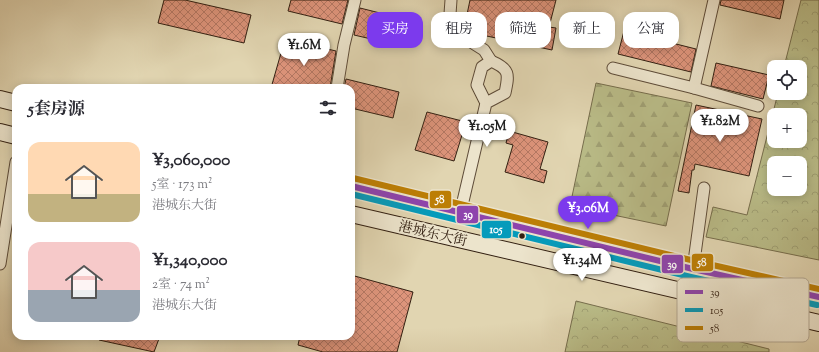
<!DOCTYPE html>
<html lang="zh">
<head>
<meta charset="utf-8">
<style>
	:root { --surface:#fff; --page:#f7f7f7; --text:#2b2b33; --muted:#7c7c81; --accent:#7c3aed }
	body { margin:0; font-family:"Sorts Mill Goudy","Noto Serif SC",serif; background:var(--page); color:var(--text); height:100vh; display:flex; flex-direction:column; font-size:15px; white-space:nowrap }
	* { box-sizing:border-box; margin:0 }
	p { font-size:13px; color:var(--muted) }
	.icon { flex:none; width:22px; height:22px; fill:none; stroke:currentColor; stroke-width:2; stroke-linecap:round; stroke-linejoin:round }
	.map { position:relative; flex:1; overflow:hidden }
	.panel { position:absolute; left:12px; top:84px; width:343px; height:256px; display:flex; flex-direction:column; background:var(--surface); border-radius:12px; box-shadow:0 2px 10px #0003 }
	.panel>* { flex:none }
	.guide { position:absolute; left:367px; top:12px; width:380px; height:36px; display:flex; gap:8px }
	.fabs { position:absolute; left:767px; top:60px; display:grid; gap:8px }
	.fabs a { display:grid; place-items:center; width:40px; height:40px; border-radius:8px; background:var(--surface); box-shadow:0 2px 10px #0003; font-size:20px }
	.price { position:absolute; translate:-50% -34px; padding:0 9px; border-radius:14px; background:#fff; color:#222; font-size:13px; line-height:26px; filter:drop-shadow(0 1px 2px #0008) }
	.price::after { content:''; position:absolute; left:50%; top:24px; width:12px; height:9px; margin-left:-6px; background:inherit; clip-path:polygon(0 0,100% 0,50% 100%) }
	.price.selected { background:var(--accent); color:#fff }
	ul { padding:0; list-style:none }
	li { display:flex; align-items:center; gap:12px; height:100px; padding:0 16px }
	li span { display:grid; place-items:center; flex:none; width:112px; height:80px; border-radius:12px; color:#555 }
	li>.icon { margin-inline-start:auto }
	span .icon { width:48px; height:48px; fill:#fffc; stroke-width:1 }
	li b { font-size:17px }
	h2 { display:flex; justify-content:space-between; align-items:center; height:48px; padding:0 16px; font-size:17px }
	.chip { padding:0 14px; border-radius:12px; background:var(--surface); box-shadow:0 2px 10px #0003; font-size:14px; line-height:36px }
	.chip.selected { background:var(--accent); color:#fff }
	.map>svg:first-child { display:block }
	.forest { fill:url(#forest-firs); stroke:#766d4c }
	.park { fill:url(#park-crowns); stroke:#766d4c; fill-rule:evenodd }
	.building { fill:url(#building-cross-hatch); stroke:#321f11 }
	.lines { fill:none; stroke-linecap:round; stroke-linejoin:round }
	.minor-casing { stroke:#5e4c39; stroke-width:13 }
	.secondary-casing { stroke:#321f11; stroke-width:18 }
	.minor { stroke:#ece4cc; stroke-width:11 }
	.secondary { stroke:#ece4cc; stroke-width:16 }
	.bus-1-casing { stroke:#ece4cc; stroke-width:9 }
	.bus-2-casing { stroke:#ece4cc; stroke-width:9 }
	.bus-3-casing { stroke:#ece4cc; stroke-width:9 }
	.bus-1 { stroke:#8e44ad; stroke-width:6 }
	.bus-2 { stroke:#059bbb; stroke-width:6 }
	.bus-3 { stroke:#bc7e05; stroke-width:6 }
	.bus-dot { fill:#321f11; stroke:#ece4cc; stroke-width:1.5 }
	.labels { text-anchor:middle; stroke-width:3.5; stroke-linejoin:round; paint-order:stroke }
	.street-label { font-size:14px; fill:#321f11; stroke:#ece4cc }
	.key { fill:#ece4cc; stroke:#b4a994; stroke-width:1 }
	.key-label { font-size:11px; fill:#321f11 }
	.line-badge { stroke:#ece4cc; stroke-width:1.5 }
	.badge-label { font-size:11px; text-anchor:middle; font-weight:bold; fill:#fff }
</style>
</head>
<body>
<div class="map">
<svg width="819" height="352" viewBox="0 0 819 352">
	<defs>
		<pattern id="forest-firs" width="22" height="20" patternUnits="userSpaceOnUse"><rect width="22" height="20" fill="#b9bb87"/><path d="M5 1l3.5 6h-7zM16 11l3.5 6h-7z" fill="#a0a074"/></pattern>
		<pattern id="park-crowns" width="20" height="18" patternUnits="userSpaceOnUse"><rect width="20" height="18" fill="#b9bb87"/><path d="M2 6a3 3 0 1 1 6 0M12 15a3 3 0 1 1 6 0" fill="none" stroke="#a0a074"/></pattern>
		<pattern id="building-cross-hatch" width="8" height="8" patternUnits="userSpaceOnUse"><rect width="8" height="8" fill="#dd947b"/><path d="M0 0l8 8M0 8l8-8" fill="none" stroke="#b47863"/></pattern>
	</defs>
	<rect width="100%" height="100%" fill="#e1d5b1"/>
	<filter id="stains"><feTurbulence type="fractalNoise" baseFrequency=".005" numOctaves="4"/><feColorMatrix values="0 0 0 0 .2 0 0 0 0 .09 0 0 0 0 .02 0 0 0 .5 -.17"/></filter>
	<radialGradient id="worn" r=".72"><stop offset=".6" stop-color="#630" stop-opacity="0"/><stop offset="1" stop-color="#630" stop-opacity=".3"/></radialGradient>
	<path class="forest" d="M596 83 692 103 666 226 570 206Z"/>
	<g class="park">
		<path d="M801 0H819V260L706 237 713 207 747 215 778 93H800V67H784ZM774 115H800V141H774ZM774 163H800V189H774Z"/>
		<path d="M576 301 769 349V352H565Z"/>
	</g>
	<g class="building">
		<path d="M164 0H185L251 15 244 43 158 23Z"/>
		<path d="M291 0H348L342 24 288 11Z"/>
		<path d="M470 0H556L549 27 556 28 552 50 468 32 464 29Z"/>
		<path d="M721 0H784L780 19 720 5Z"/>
		<path d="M360 8 412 21 406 47 354 35Z"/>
		<path d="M624 31 696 49 691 72 618 54Z"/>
		<path d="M285 39 336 51 330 88H271Z"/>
		<path d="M716 63 769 75 763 99 711 86Z"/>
		<path d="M346 79 399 92 393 118 351 108V88H344Z"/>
		<path d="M696 105 762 119 749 176 695 164 694 170H692L689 193 678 191Z"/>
		<path d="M427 112 466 122 454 161 415 150Z"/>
		<path d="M509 131 548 142 540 169 547 171 544 183 505 172 513 145 506 143Z"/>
		<path d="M351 275 413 292 397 352H323L298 345 300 336H351Z"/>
		<path d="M100 336H160L154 352 99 340Z"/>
	</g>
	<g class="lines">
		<g class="minor-casing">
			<g id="minor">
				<path d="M451 0 449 28 484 50 491 61"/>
				<path d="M613 68 694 88 714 0"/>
				<path d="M337 88 344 45 355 0"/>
				<path d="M694 88 758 106"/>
				<path d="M460 214 486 103 477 85 482 67 491 61C510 69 509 74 505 93L486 103"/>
				<path d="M0 264 16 162"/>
				<path d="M693 269 704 188"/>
			</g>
		</g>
		<g class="secondary-casing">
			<g id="secondary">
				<path d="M0 99 16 103"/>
				<path d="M0 132 16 136"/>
				<path d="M351 186 693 269 819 297"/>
				<path d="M351 214 819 323"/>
			</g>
		</g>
		<use href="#minor" class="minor"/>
		<use href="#secondary" class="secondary"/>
		<g class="bus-1-casing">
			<path id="bus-1" d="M351 186 693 269 819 297"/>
		</g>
		<g class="bus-2-casing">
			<path id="bus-2" d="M351 194 691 277 817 305"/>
		</g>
		<g class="bus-3-casing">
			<path id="bus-3" d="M353 178 695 261 819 289"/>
		</g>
		<use href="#bus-1" class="bus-1"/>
		<use href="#bus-2" class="bus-2"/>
		<use href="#bus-3" class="bus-3"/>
	</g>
	<circle class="bus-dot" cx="522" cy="236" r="3.5"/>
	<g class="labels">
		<g class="street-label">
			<text transform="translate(433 233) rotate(13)" y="5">港城东大街</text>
		</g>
	</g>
	<rect x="677" y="278" width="132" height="64" rx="6" class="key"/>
	<rect x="685" y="290" width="18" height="4" fill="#8e44ad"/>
	<rect x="685" y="308" width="18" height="4" fill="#059bbb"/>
	<rect x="685" y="326" width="18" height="4" fill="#bc7e05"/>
	<g class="key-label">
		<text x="710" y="296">39</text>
		<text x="710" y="314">105</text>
		<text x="710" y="332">58</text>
	</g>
	<g class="line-badge">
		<rect x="429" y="190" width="23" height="19" rx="4" fill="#bc7e05"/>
		<rect x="456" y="205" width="23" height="19" rx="4" fill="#8e44ad"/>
		<rect x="481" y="220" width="31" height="19" rx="4" fill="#059bbb"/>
		<rect x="691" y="253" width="23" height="19" rx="4" fill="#bc7e05"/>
		<rect x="661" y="254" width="23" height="20" rx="4" fill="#8e44ad"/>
	</g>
	<g class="badge-label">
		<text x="440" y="203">58</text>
		<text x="468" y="218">39</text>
		<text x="496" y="233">105</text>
		<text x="702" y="266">58</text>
		<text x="672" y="268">39</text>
	</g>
	<rect width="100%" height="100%" filter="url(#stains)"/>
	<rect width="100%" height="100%" fill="url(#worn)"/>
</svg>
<div class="fabs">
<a><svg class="icon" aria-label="locate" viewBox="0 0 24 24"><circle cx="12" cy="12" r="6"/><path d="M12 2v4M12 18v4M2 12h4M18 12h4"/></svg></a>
<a>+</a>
<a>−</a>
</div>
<b class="price" style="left:304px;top:67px">¥1.6M</b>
<b class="price" style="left:720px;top:143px">¥1.82M</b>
<b class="price" style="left:487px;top:148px">¥1.05M</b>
<b class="price selected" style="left:588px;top:230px">¥3.06M</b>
<b class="price" style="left:582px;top:282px">¥1.34M</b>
<div class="guide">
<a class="chip selected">买房</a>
<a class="chip">租房</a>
<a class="chip">筛选</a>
<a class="chip">新上</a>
<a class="chip">公寓</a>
</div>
<section class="panel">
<h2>5套房源<svg class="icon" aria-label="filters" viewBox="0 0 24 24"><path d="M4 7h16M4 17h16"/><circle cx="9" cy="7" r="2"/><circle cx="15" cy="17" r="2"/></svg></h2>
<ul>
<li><span style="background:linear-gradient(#ffd9b3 65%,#c2b280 0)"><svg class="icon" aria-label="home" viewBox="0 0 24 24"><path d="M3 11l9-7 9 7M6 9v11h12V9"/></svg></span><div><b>¥3,060,000</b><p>5室 · 173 m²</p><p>港城东大街</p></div></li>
<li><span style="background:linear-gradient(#f6c9c9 60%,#9aa5b1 0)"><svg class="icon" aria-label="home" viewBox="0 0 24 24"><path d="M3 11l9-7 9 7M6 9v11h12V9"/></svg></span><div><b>¥1,340,000</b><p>2室 · 74 m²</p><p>港城东大街</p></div></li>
</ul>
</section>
</div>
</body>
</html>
